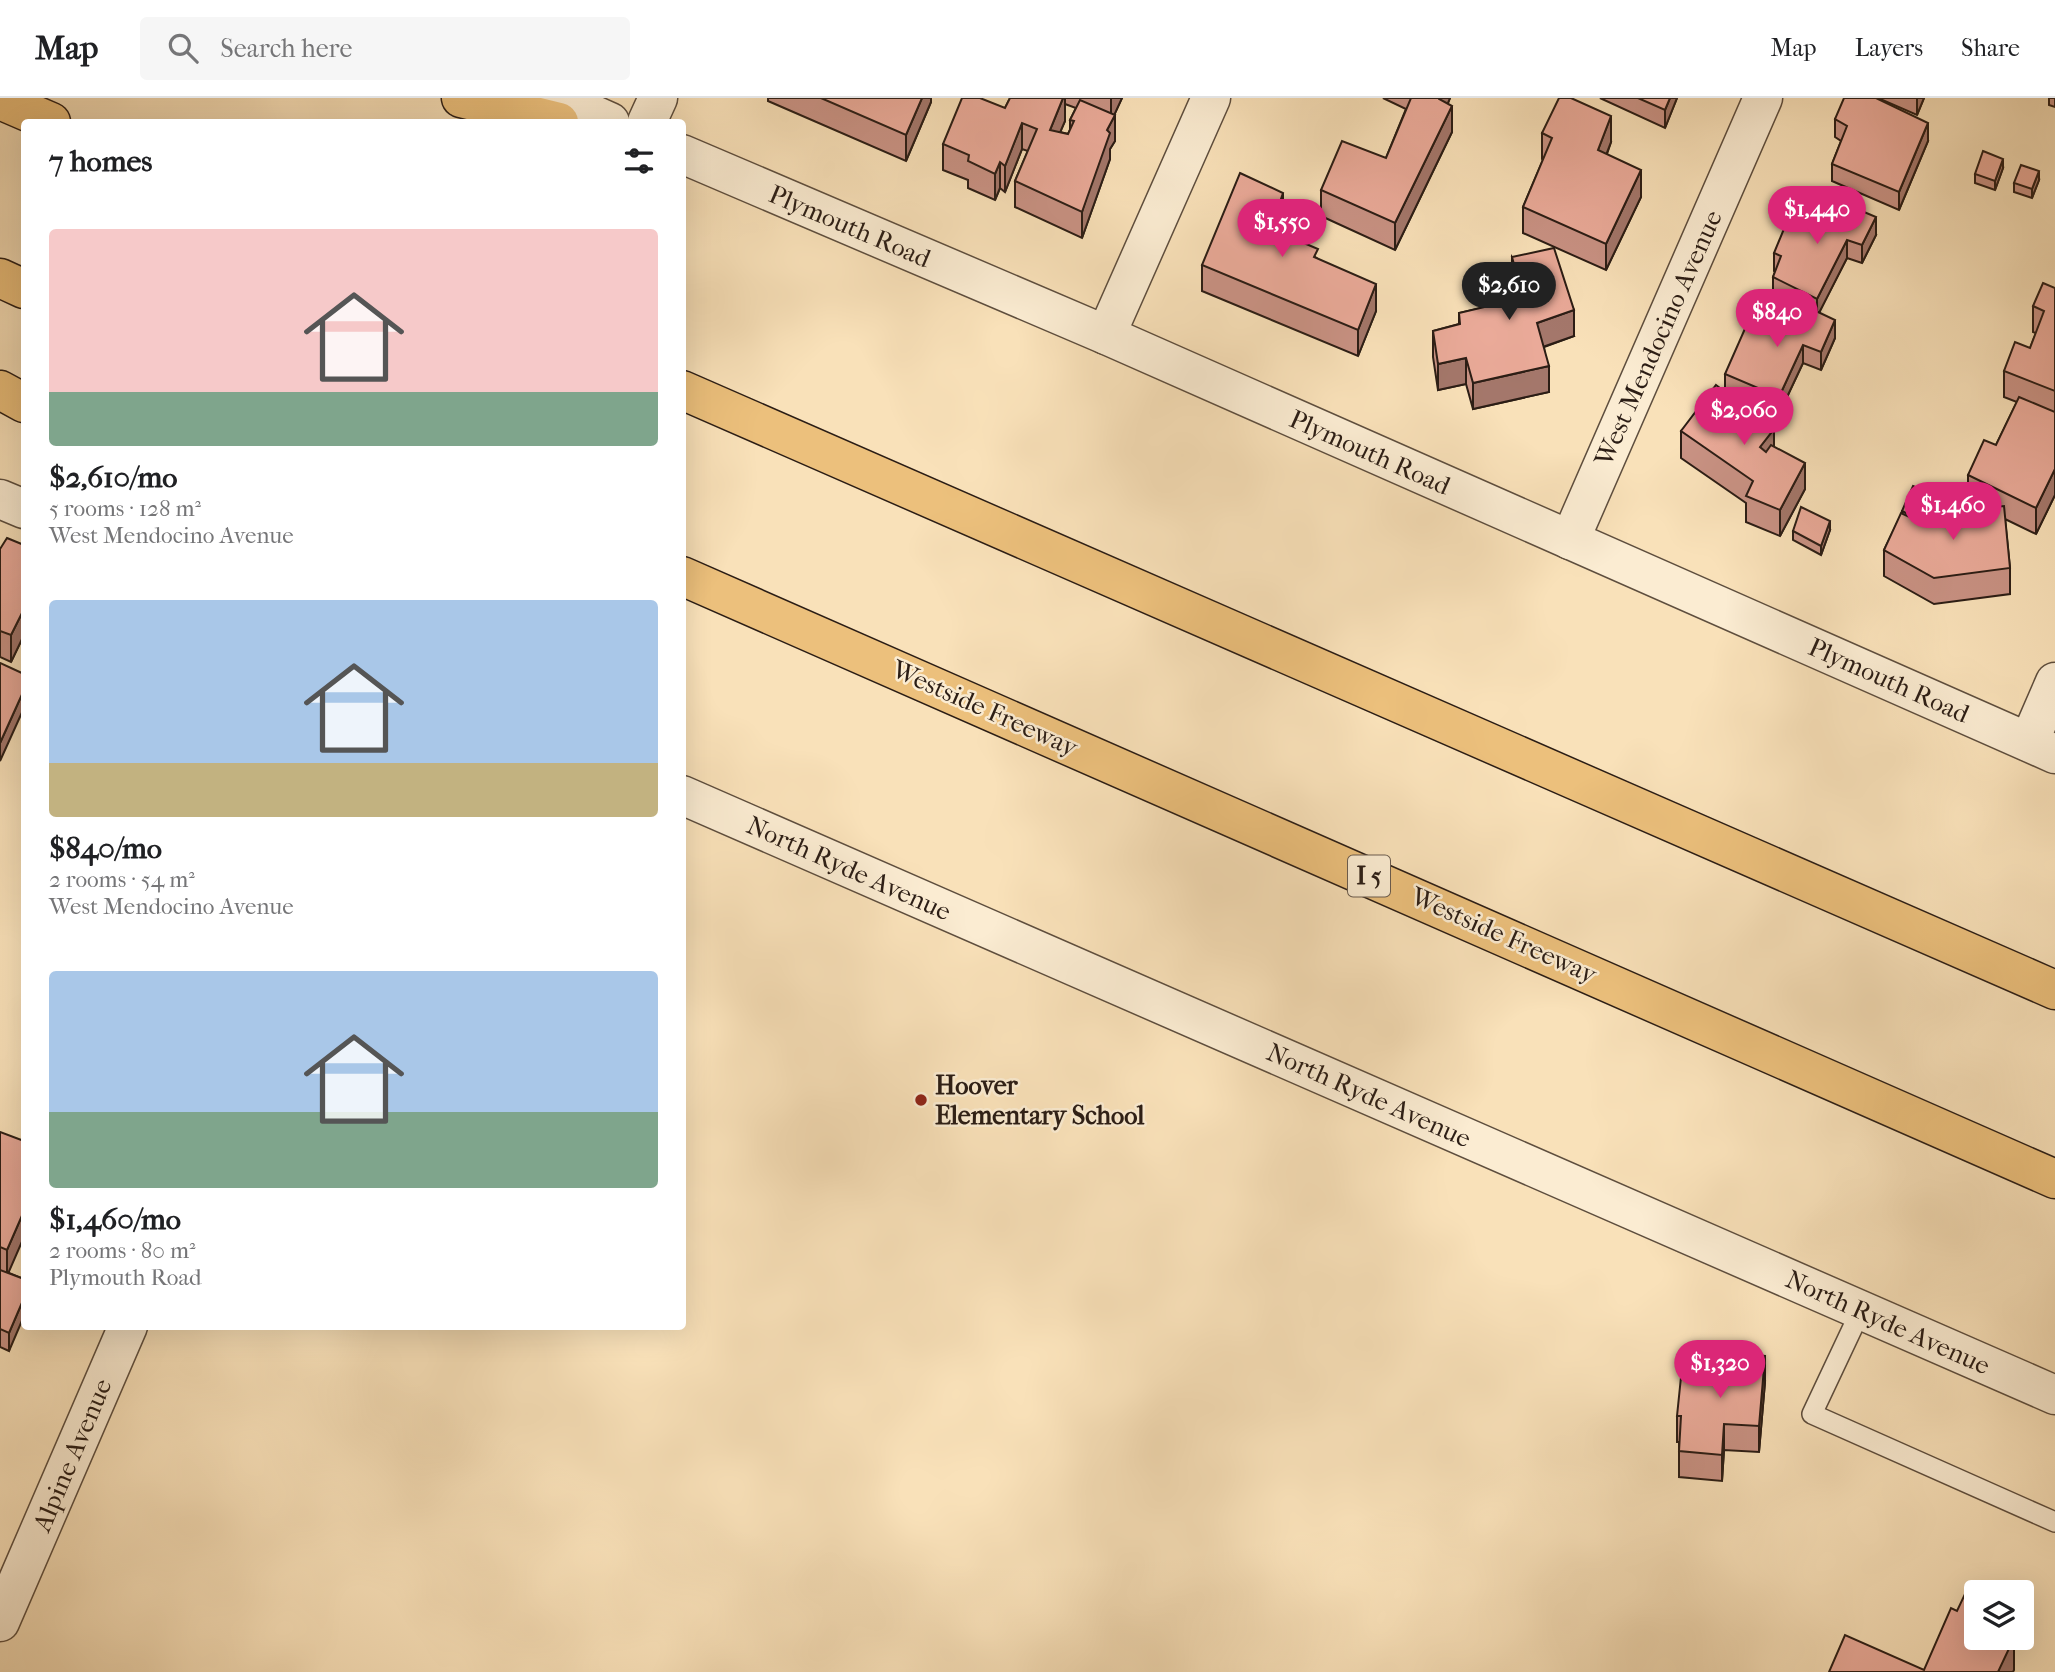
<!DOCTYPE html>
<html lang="en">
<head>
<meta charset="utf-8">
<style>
	:root { --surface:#fff; --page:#f6f6f6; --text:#202124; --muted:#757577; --line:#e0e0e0; --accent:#db2777 }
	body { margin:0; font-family:"IM FELL French Canon",serif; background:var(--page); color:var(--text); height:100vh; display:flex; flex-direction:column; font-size:26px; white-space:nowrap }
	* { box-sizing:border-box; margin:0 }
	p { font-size:23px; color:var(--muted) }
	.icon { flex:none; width:38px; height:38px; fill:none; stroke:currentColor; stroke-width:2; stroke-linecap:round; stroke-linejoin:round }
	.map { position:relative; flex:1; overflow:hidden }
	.side { position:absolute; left:21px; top:21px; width:665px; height:1211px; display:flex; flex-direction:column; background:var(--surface); border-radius:7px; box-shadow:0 7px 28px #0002 }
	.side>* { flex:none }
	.controls { position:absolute; left:1964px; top:1482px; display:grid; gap:14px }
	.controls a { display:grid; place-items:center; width:70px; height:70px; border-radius:7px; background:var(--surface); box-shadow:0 7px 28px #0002; font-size:35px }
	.price { position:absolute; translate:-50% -60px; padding:0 16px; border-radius:24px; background:var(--accent); color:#fff; font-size:23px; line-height:46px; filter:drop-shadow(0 2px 4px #0008) }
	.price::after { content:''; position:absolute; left:50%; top:42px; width:21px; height:16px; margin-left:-10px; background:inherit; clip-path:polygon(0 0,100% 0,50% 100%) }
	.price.current { background:#222; color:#fff }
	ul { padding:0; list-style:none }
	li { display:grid; align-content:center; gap:14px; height:371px; padding:0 28px }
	li span { display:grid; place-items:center; height:217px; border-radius:7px; color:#555 }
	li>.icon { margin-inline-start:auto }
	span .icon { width:126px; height:126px; fill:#fffc; stroke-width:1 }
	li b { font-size:30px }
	h2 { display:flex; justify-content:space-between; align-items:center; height:84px; padding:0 28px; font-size:30px }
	header { display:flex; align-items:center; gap:42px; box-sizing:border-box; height:98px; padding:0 35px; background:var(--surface); border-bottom:2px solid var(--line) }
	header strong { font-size:33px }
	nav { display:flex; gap:38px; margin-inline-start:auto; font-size:24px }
	.search { width:490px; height:63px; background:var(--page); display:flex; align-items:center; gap:18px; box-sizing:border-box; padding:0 24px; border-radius:7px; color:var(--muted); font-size:26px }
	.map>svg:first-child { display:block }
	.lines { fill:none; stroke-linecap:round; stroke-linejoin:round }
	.service-casing { stroke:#5e4e3e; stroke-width:22 }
	.minor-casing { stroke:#5e4e3e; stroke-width:41 }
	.tertiary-casing { stroke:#5e4e3e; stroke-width:41 }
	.motorway-casing { stroke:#2b1d15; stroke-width:41 }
	.service { stroke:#fbecd2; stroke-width:19 }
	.minor { stroke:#fbecd2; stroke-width:38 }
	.tertiary { stroke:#fbecd2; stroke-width:38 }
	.motorway { stroke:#ecc07c; stroke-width:38 }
	.wall { fill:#c99284; stroke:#2b1d15; stroke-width:2; fill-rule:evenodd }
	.shaded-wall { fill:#a4776b; stroke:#2b1d15; stroke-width:2 }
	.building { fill:#eaaa99; stroke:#2b1d15; stroke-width:2 }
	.poi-dot { fill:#8f2418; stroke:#fbecd2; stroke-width:2.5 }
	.labels { text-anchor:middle; stroke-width:5; stroke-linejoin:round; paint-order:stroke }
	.shield { fill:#fbecd2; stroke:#695b4e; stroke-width:2 }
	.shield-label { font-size:24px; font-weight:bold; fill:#2b1d15 }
	.street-label { font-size:26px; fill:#2b1d15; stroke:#fbecd2 }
	.poi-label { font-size:26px; font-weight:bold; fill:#2b1d15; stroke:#fbecd2; text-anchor:start }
</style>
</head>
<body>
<header>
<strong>Map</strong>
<div class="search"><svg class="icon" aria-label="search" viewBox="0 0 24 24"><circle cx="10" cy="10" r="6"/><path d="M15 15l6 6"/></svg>Search here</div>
<nav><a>Map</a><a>Layers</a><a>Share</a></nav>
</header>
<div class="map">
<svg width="2055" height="1574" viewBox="0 0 2055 1574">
	<rect width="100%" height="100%" fill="#f9e1b9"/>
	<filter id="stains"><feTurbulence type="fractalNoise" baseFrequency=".00286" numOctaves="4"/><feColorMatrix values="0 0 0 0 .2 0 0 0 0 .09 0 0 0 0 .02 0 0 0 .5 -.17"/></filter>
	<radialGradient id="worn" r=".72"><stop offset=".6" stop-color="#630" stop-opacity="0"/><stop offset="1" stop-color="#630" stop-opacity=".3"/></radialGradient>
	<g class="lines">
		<g class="service-casing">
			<path id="service" d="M1861 1212 1812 1316 2055 1424"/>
		</g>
		<g class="minor-casing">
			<g id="minor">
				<path d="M1106 237 1211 0"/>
				<path d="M1570 442 1763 0"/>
				<path d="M2029 644 2055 584"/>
				<path d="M0 1524 128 1228"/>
			</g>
		</g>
		<g class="tertiary-casing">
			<g id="tertiary">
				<path d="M556 0 610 24"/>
				<path d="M647 24 658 0"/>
				<path d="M682 56 1106 237 2055 656"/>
				<path d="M0 401 24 411"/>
				<path d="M682 697 2055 1297"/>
			</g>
		</g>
		<g class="motorway-casing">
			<g id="motorway">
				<path d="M461 0 559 24"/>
				<path d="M0 2 51 24"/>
				<path d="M0 180 24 191"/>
				<path d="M0 292 24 305"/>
				<path d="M682 292 2055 892"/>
				<path d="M682 478 2055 1081"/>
			</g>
		</g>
		<use href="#service" class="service"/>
		<use href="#minor" class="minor"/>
		<use href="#tertiary" class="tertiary"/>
		<use href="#motorway" class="motorway"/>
	</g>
	<g class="wall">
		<path d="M768 0H931V4L906 63 768 3Z"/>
		<path d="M1010 0H1122L1114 17 1115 43 1110 51V61L1082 140 1015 109V83L1028 53 1022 51 1005 94 1000 90 995 102 968 90V82L943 72V46L1005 10ZM1065 6 1076 10 1070 22V32L1068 36 1060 34 1065 23Z"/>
		<path d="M1383 0H1450L1448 5 1452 34 1395 152 1321 118V92L1386 60 1406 11Z"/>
		<path d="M1600 0H1677L1665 30Z"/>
		<path d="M1878 0H1924L1917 17Z"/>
		<path d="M2049 0H2055V9L2049 7Z"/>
		<path d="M1835 21 1928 43 1899 112 1832 83V66L1841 43 1835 39Z"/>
		<path d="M1542 35 1611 44 1607 56 1641 99 1606 172 1523 135V109L1543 62 1542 61Z"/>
		<path d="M2003 70 1995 92 1975 85V76Z"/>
		<path d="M2039 82 2032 100 2014 94V85Z"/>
		<path d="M1283 121 1279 134 1318 161 1376 213 1358 258 1202 193V167Z"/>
		<path d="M1829 128 1876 137 1862 165 1847 160 1819 214 1835 240 1821 272 1803 265 1779 316 1727 295 1774 349 1805 391 1780 438 1746 424V405L1681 360V333L1725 293V276L1787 232 1797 209 1773 197V179L1775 174 1774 173V155Z"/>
		<path d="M1512 159 1574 238 1544 249 1549 294 1473 311 1466 286 1438 292 1433 259V233L1459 226V215L1490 208V189L1512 183Z"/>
		<path d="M2055 190V397L2036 436 2005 421 2010 470V496L1934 506 1884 478V452L1902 415V413H1946L1982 410 1968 403V377L1996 347 2017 304 2004 299V273L2030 250 2036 235 2033 234V208Z"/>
		<path d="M1830 432 1821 457 1793 442V433Z"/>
		<path d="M24 447V537L11 564 0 559V451Z"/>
		<path d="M0 1034 9 1175 24 1181 9 1253 0 1249Z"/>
		<path d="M1765 1284 1759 1354 1724 1352 1722 1383 1679 1379V1344H1677V1318Z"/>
	</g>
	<g class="shaded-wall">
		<path d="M922 0H931V4L906 63V37Z"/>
		<path d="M1063 0H1065V23L1050 58V32Z"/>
		<path d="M1111 0H1122L1111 24Z"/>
		<path d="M1439 0H1450L1439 27Z"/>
		<path d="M1670 0H1677L1665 30V12Z"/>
		<path d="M1917 0H1924L1917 17Z"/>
		<path d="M1452 8V34L1395 152V125Z"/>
		<path d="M1115 17V43L1110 51V61L1082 140V114L1107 32Z"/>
		<path d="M1611 18V44L1598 78V52Z"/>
		<path d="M1022 25V51L1005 94V68Z"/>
		<path d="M1928 25V43L1899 112V94Z"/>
		<path d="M2003 61V70L1995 92V83Z"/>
		<path d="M1000 64V90L995 102V76Z"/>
		<path d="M1641 72V99L1606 172V146Z"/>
		<path d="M2039 73V82L2032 100V91Z"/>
		<path d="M1283 95V121L1271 157V131Z"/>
		<path d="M1876 119V137L1862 165V147Z"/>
		<path d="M1847 142V160L1817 219V201Z"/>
		<path d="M1376 186V213L1358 258V232Z"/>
		<path d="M1574 212V238L1537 251V225Z"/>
		<path d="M1835 222V240L1821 272V254Z"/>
		<path d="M1803 247V265L1779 316V299Z"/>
		<path d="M1466 260V286L1438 292V266Z"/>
		<path d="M1549 268V294L1473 311V285Z"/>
		<path d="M1774 331V358L1760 375V349Z"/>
		<path d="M1805 365V391L1780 438V412Z"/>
		<path d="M2055 371V397L2036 436V410Z"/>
		<path d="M1946 404V413L1933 429Z"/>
		<path d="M1830 423V432L1821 457V448Z"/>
		<path d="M24 511V537L11 564V537Z"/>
		<path d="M24 592V610L0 663V645Z"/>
		<path d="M24 1113V1139L7 1178V1152Z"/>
		<path d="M24 1200V1218L9 1253V1235Z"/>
		<path d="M1765 1258V1284L1759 1354V1328Z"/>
		<path d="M1724 1326V1352L1722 1383V1357Z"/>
		<path d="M2008 1540H2014V1572L2013 1574H1998Z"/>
	</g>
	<g class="building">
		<path d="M821 0H922L906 37Z"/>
		<path d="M962 0H980L1005 10 1010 0H1063L1050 32 1068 36 1074 23 1070 22 1080 2 1115 17 1107 32 1110 35 1082 114 1015 83 1037 31 1022 25 1005 68 1000 64 995 76 968 63 969 57 943 46Z"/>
		<path d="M1411 0H1439V1L1452 8 1395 125 1321 92 1342 43 1386 60Z"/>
		<path d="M1559 0H1571L1611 18 1598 52 1641 72 1606 146 1523 109 1552 40 1542 35Z"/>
		<path d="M1638 0H1670L1665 12Z"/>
		<path d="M1844 0H1876L1928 25 1899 94 1832 66 1847 28 1835 21Z"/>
		<path d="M1983 53 2003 61 1995 83 1975 76Z"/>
		<path d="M2021 67 2039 73 2032 91 2014 85Z"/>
		<path d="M1240 75 1283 95 1271 131 1318 151 1314 159 1376 186 1358 232 1202 167Z"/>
		<path d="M1838 103 1876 119 1862 147 1847 142 1817 201 1773 179 1781 158 1774 155 1793 109 1829 128Z"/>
		<path d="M1554 150 1574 212 1537 225 1549 268 1473 285 1466 260 1438 266 1433 233 1460 226 1459 215 1493 207 1490 189 1518 181 1512 159Z"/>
		<path d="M2043 185 2055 190V293L2004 273 2015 244 2030 250 2044 213 2033 208Z"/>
		<path d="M1799 205 1835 222 1821 254 1803 247 1779 299 1725 276 1751 217 1787 232Z"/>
		<path d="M1716 287 1774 331 1760 349 1766 354 1771 347 1805 365 1780 412 1746 398 1753 383 1681 333Z"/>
		<path d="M2019 299 2055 314V371L2036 410 1968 377 1984 342 1996 347Z"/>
		<path d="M1913 388 1946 404 1941 414 1930 415 1929 427 1902 413Z"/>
		<path d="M2004 408 2010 470 1934 480 1884 452 1901 415 1929 428 1930 415Z"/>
		<path d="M1801 409 1830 423 1821 448 1793 433Z"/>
		<path d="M7 440 24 447V511L11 537 0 533V451Z"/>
		<path d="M0 565 24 576V592L0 645Z"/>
		<path d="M0 1034 24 1043V1113L7 1152 0 1149Z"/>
		<path d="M0 1172 24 1181V1200L9 1235 0 1231Z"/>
		<path d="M1704 1253 1765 1258 1759 1328 1724 1326 1722 1357 1679 1353 1681 1318H1677L1681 1279 1702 1281Z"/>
		<path d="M1965 1496 1976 1501V1540H2014L1998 1574H1829L1845 1537 1924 1572 1951 1510 1957 1513Z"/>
	</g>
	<circle class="poi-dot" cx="921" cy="1002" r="7"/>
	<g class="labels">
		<rect class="shield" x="1348" y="757.5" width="42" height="41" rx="5"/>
		<g class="shield-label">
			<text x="1369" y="786">I 5</text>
		</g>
		<g class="street-label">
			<text transform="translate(850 128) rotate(23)" y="9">Plymouth Road</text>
			<text transform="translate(1658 240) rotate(-66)" y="9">West Mendocino Avenue</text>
			<text transform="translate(1370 354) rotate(24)" y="9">Plymouth Road</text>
			<text transform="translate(1889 582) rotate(24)" y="9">Plymouth Road</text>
			<text transform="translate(985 610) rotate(24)" y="9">Westside Freeway</text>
			<text transform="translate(849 770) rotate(24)" y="9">North Ryde Avenue</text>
			<text transform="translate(1504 837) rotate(24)" y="9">Westside Freeway</text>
			<text transform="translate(1369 997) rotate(24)" y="9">North Ryde Avenue</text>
			<text transform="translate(1888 1224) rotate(24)" y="9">North Ryde Avenue</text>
			<text transform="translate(72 1357) rotate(-67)" y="9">Alpine Avenue</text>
		</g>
		<g class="poi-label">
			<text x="935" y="996">Hoover<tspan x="935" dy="30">Elementary School</tspan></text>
		</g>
	</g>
	<rect width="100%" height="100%" filter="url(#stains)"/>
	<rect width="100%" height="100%" fill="url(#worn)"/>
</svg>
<div class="controls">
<a><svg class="icon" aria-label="layers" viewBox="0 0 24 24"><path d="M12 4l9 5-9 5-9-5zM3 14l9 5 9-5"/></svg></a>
</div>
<b class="price" style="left:1817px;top:148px">$1,440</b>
<b class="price" style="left:1282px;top:161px">$1,550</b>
<b class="price current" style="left:1509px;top:224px">$2,610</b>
<b class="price" style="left:1777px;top:251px">$840</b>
<b class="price" style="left:1744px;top:349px">$2,060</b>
<b class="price" style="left:1953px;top:444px">$1,460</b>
<b class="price" style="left:1720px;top:1302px">$1,320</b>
<section class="side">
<h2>7 homes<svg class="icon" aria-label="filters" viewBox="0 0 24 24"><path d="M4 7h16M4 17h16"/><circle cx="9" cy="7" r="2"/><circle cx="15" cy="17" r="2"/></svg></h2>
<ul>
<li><span style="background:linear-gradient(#f6c9c9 75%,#7fa58c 0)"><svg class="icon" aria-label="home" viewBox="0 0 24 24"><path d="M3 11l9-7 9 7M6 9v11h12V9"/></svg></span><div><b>$2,610/mo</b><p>5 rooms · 128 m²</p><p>West Mendocino Avenue</p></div></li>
<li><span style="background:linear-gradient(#a9c7e8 75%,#c2b280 0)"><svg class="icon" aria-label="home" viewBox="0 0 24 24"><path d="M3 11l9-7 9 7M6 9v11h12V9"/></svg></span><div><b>$840/mo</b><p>2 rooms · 54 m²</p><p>West Mendocino Avenue</p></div></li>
<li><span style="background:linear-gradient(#a9c7e8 65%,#7fa58c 0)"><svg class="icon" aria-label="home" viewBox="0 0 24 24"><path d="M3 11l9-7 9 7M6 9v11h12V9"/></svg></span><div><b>$1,460/mo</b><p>2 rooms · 80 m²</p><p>Plymouth Road</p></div></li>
</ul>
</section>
</div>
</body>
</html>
